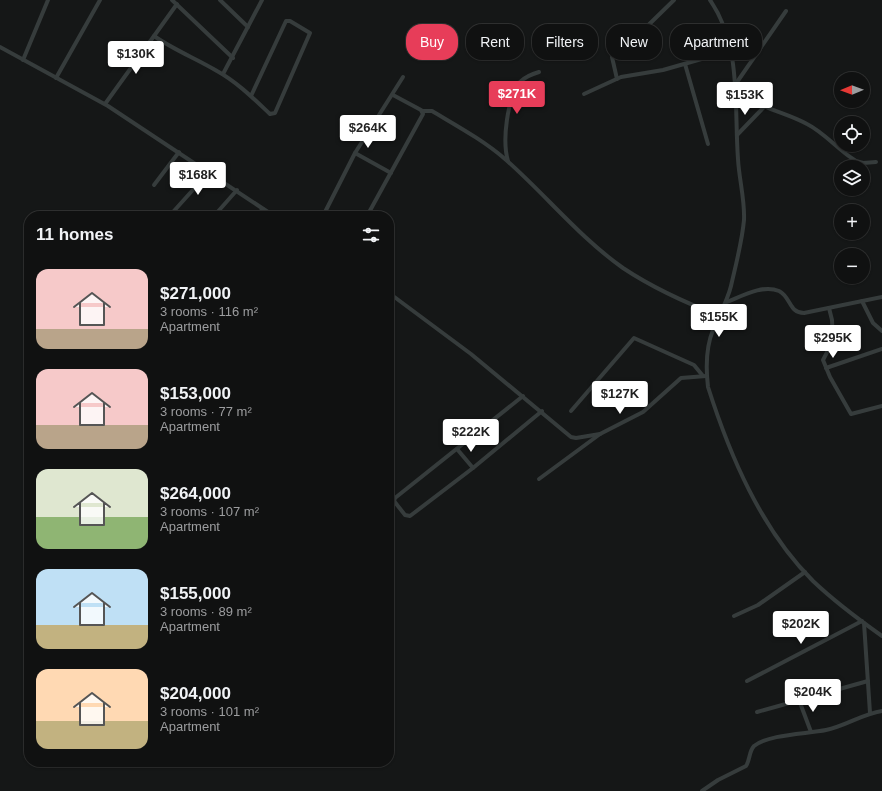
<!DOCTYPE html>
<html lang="en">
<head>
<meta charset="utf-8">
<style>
	:root { --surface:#101111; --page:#1e1f1f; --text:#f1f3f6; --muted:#9c9d9f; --line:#303131; --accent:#e73d59 }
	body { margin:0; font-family:Helvetica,sans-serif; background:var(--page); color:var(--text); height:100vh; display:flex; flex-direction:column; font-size:15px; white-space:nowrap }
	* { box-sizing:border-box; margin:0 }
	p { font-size:13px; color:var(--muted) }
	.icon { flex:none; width:22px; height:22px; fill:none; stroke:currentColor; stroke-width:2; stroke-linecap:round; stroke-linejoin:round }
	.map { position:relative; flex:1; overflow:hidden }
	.sheet { position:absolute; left:24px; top:211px; width:370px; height:556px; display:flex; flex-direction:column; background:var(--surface); border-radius:16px; box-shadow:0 1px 3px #0004,0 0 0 1px var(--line) }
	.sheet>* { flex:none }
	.banner { position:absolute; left:406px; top:24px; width:380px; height:36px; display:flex; gap:8px }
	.needle { width:26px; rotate:269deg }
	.controls { position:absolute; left:834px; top:72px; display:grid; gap:8px }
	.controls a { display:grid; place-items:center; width:36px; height:36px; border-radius:50%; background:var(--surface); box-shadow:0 1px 3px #0004,0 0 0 1px var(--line); font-size:20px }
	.price { position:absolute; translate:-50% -34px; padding:0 9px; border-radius:4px; background:#fff; color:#222; font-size:13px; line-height:26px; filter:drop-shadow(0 1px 2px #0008) }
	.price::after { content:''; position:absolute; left:50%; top:24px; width:12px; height:9px; margin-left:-6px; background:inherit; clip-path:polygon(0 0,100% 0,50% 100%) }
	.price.active { background:var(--accent); color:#fff }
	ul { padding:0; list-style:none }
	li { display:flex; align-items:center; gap:12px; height:100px; padding:0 12px }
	li span { display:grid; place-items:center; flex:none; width:112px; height:80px; border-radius:12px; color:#555 }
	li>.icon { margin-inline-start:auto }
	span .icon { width:48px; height:48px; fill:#fffc; stroke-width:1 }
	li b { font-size:17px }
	h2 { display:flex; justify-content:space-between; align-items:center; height:48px; padding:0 12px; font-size:17px }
	.tag { padding:0 14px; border-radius:16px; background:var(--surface); box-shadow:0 1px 3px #0004,0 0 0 1px var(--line); font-size:14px; line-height:36px }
	.tag.active { background:var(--accent); color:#fff }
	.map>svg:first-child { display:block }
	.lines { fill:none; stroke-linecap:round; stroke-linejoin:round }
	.minor { stroke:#363c3c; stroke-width:4 }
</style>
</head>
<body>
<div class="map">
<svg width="882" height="791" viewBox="0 0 882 791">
	<rect width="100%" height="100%" fill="#151717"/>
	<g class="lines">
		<g class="minor">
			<path d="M172 0 233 58"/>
			<path d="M220 0 248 27"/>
			<path d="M710 0C742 46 734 106 738 159 739 179 745 200 744 220 742 242 736 264 731 286 727 302 719 315 713 330 706 347 706 370 708 387 730 456 761 529 813 581 834 601 858 619 882 636"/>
			<path d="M177 4 154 36C174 50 197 59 217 71 237 82 254 99 270 114L275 113 310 33 290 21H286L251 96"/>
			<path d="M0 47 108 106 274 216"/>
			<path d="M23 60 48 0"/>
			<path d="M685 64 708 144"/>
			<path d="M223 74 262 0"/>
			<path d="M56 78 100 0"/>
			<path d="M617 79 612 57 632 41 674 0"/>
			<path d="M736 84C759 111 779 109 807 124 825 133 839 151 856 161L863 163 876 162"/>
			<path d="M735 85 786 11"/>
			<path d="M584 94 621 77 663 70 719 54 732 53"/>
			<path d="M105 104 154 36"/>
			<path d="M422 111H432C457 126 483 140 505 159 545 194 579 237 623 268 653 288 686 303 720 316"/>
			<path d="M737 135 764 107"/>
			<path d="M355 153 391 173"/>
			<path d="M508 161C502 141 507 99 520 82 525 77 532 74 539 72"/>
			<path d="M154 185 179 152"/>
			<path d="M174 216 173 212 209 172"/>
			<path d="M214 216 237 190"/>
			<path d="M256 216 263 209"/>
			<path d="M323 216 355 153 403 77"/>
			<path d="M367 216 423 114 421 110 393 95"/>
			<path d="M389 293 471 354 571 437 576 438 600 434"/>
			<path d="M862 301 873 323 882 331"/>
			<path d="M727 302C742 296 763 284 779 291 791 297 789 313 804 313L882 297"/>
			<path d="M829 308 832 320 833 341 823 360 830 377 851 414 882 406"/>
			<path d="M826 368 882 349"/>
			<path d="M523 396 395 498 394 501 405 515 410 516 473 468 542 411"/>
			<path d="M571 411 634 338 694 365 703 376"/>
			<path d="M457 449 473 468"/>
			<path d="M539 479 600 434 643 412 681 378 706 376"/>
			<path d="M734 616 758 605 805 572"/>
			<path d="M864 623 870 713"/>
			<path d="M747 681 862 621"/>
			<path d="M799 700 811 732"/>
			<path d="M757 712 868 681"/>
			<path d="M702 791 718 780 746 766C750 760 749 751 754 746 769 734 807 734 826 730 846 726 862 714 882 711"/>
		</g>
	</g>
</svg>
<div class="controls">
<a><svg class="needle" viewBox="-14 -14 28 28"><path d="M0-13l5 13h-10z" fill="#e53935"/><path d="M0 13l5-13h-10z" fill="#9c9d9f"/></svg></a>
<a><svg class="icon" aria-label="locate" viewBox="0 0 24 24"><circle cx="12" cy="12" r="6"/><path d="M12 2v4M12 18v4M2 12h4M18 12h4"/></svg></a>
<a><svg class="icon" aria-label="layers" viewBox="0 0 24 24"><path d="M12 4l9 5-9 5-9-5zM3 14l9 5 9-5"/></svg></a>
<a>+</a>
<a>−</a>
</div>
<b class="price" style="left:136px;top:75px">$130K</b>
<b class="price active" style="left:517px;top:115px">$271K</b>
<b class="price" style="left:745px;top:116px">$153K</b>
<b class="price" style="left:368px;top:149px">$264K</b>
<b class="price" style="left:198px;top:196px">$168K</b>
<b class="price" style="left:719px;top:338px">$155K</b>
<b class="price" style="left:833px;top:359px">$295K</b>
<b class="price" style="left:620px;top:415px">$127K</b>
<b class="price" style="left:471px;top:453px">$222K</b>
<b class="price" style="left:801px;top:645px">$202K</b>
<b class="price" style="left:813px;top:713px">$204K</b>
<div class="banner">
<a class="tag active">Buy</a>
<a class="tag">Rent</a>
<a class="tag">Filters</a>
<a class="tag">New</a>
<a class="tag">Apartment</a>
</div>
<section class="sheet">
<h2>11 homes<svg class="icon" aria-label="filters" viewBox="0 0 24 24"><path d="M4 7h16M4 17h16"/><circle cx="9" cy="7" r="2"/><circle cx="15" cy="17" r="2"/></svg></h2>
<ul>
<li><span style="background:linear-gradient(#f6c9c9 75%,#b9a48a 0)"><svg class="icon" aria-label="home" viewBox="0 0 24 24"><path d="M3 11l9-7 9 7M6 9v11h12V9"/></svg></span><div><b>$271,000</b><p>3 rooms · 116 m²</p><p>Apartment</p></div></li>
<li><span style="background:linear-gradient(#f6c9c9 70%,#b9a48a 0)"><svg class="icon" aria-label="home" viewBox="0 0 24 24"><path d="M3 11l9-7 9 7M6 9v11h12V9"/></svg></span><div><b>$153,000</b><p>3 rooms · 77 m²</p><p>Apartment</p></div></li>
<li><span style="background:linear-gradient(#dfe7d0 60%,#8fb573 0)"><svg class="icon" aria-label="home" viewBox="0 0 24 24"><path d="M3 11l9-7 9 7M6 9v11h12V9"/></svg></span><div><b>$264,000</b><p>3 rooms · 107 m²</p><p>Apartment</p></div></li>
<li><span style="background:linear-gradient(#bfe0f5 70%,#c2b280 0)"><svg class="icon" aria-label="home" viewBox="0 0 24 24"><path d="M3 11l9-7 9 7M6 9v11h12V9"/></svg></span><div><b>$155,000</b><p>3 rooms · 89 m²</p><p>Apartment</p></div></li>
<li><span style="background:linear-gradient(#ffd9b3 65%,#c2b280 0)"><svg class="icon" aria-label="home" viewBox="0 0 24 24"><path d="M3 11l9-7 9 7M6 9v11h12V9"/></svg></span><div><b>$204,000</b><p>3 rooms · 101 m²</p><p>Apartment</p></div></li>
</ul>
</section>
</div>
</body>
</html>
